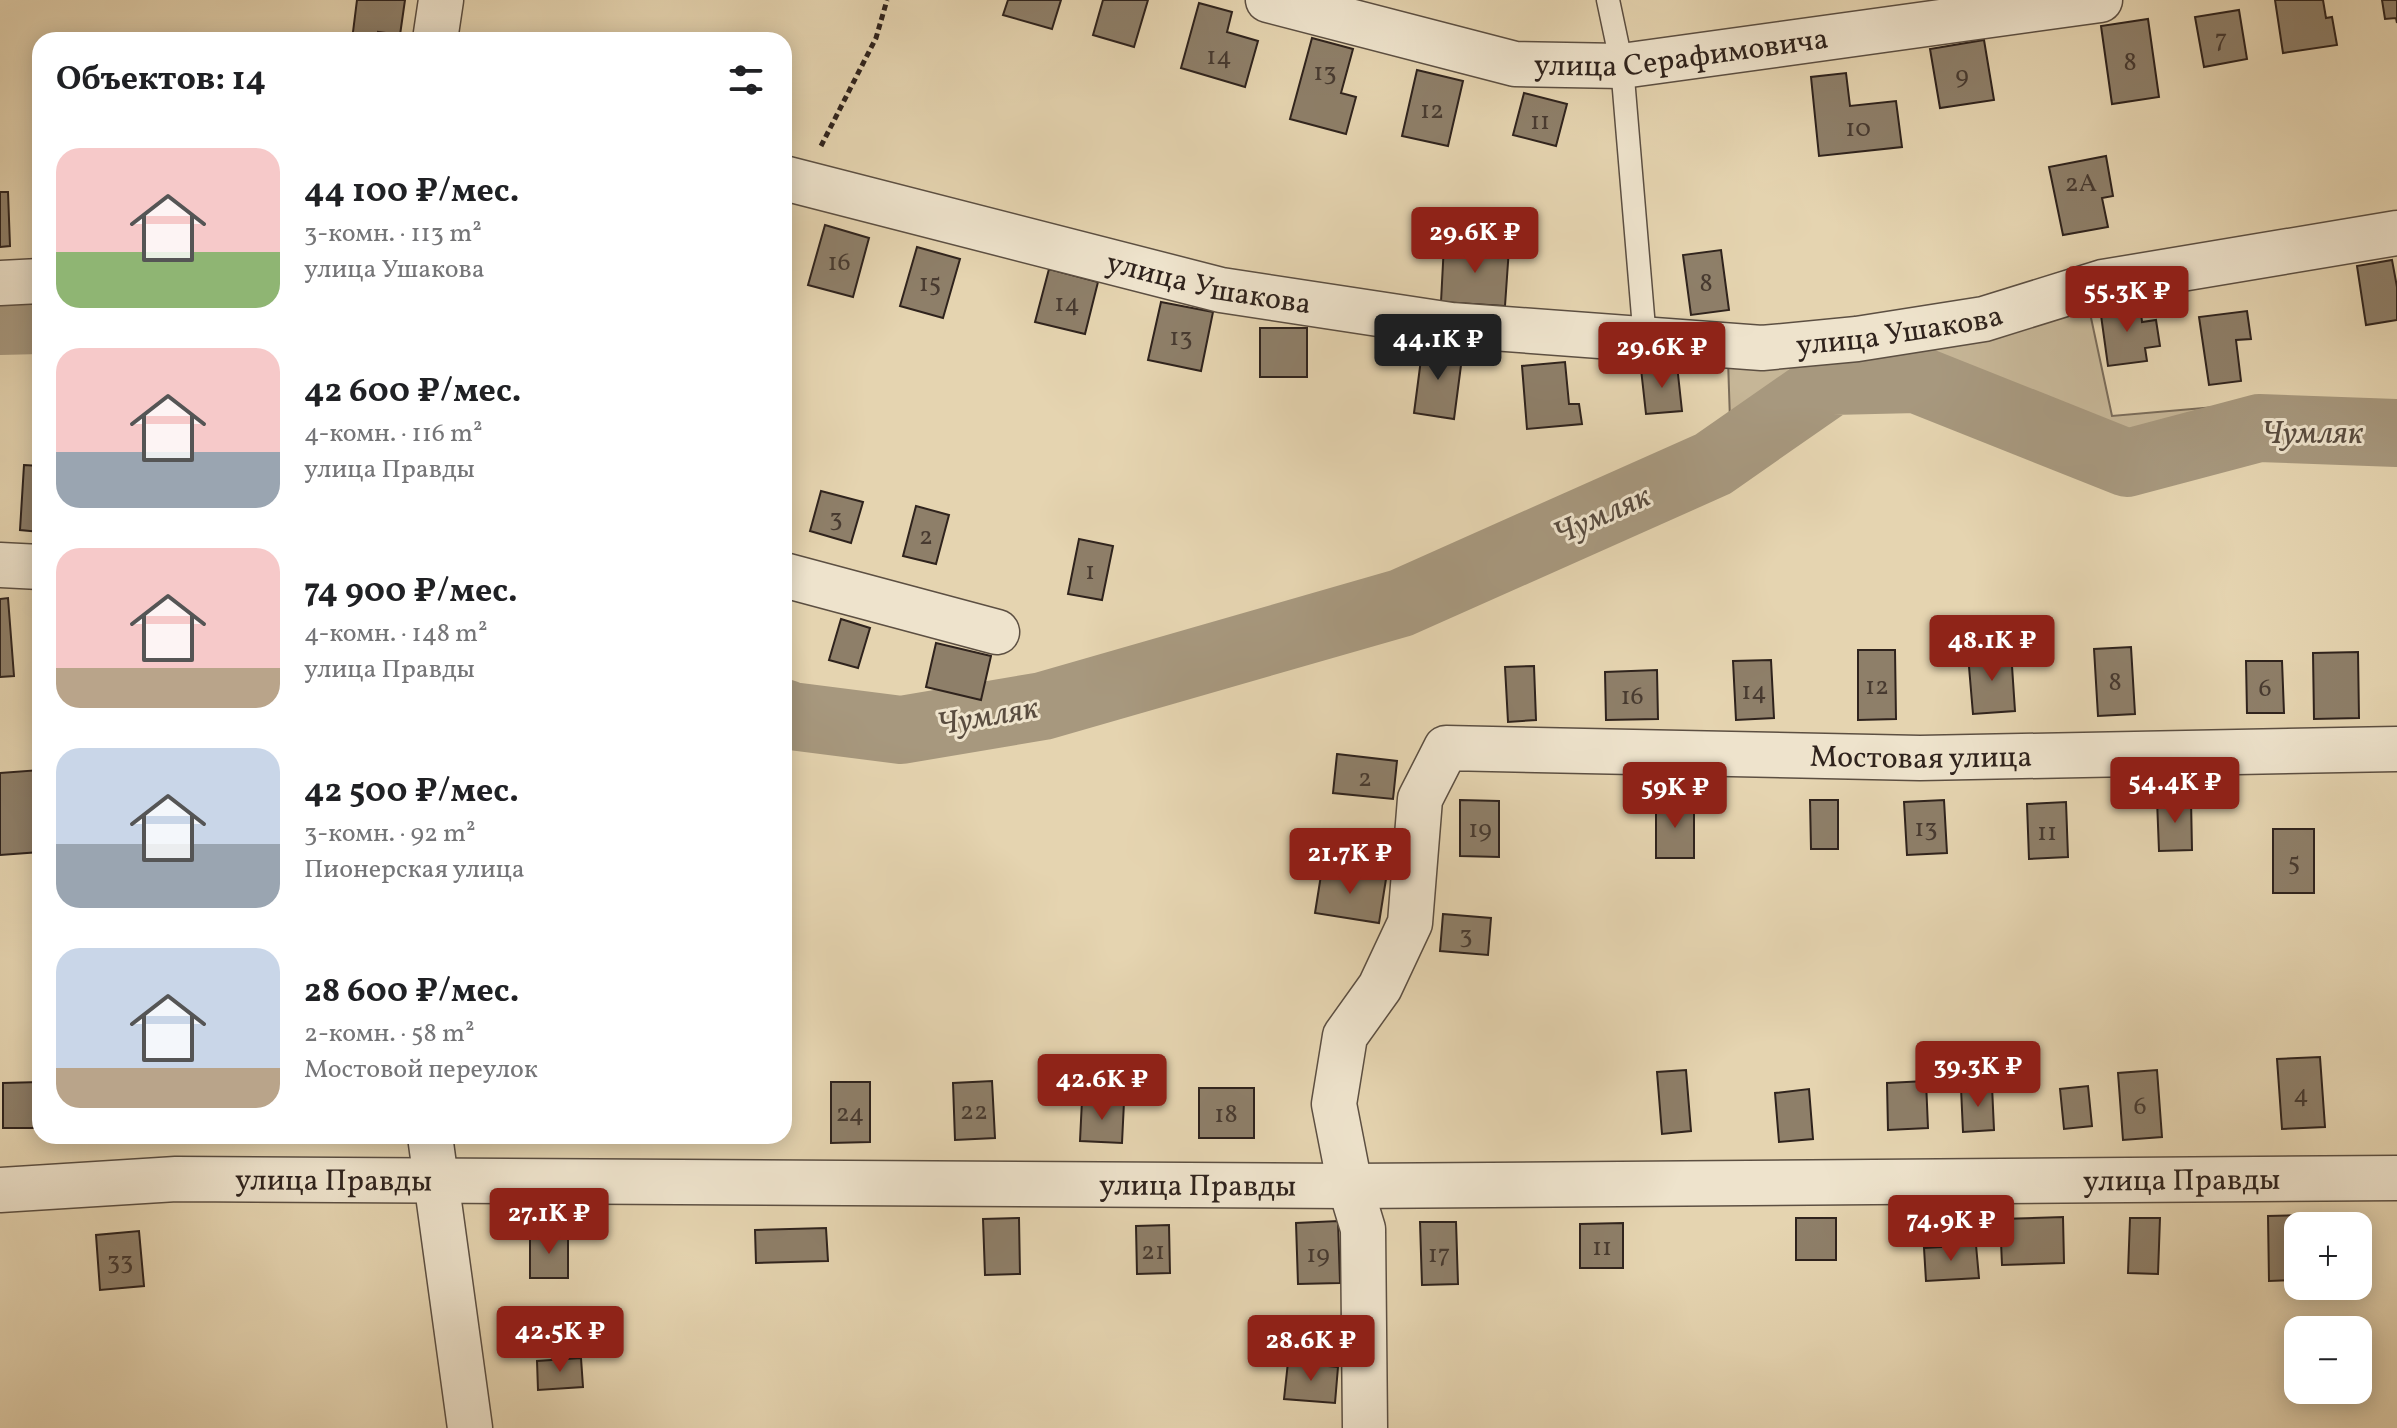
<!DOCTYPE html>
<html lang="ru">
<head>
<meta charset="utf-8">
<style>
	:root { --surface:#fff; --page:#f6f6f6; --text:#202124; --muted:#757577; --accent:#8f2418 }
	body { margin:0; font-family:Vollkorn,serif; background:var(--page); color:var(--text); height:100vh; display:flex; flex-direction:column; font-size:30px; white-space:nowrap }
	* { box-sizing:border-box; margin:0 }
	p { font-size:26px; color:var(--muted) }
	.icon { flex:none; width:44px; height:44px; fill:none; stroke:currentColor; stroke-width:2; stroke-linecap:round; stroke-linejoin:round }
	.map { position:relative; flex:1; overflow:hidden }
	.sheet { position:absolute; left:32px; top:32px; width:760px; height:1112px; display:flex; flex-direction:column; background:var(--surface); border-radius:24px; box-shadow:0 4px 20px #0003 }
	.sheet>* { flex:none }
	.controls { position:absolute; left:2284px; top:1212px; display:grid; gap:16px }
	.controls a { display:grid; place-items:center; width:88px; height:88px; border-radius:16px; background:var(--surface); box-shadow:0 4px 20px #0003; font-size:40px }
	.price { position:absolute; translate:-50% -68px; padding:0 18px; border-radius:8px; background:var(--accent); color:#fff; font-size:26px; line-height:52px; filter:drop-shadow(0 2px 4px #0008) }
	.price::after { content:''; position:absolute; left:50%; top:48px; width:24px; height:18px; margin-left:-12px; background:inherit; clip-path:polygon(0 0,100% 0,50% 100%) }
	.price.active { background:#222; color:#fff }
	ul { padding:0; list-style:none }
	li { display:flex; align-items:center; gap:24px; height:200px; padding:0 24px }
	li span { display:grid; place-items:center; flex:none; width:224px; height:160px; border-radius:24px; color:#555 }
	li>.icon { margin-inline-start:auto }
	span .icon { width:96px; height:96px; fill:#fffc; stroke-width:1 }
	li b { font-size:34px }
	h2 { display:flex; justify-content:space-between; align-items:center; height:96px; padding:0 24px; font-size:34px }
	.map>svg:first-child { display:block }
	.green { fill:#c6b697; stroke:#7a6c5a; stroke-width:2 }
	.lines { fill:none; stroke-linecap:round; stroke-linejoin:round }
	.river { stroke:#a7987e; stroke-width:68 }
	.building { fill:#8e7f69; stroke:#2f231d; stroke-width:2 }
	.lane-casing { stroke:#5c4f42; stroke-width:25 }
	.street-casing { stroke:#5c4f42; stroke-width:47 }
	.path { stroke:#2f231d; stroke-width:5; stroke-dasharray:6 4; stroke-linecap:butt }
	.lane { stroke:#eee3cc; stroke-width:22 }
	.street { stroke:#eee3cc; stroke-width:44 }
	.labels { text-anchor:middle; stroke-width:6; stroke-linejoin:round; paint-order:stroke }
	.number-label { font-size:26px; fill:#473a30 }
	.street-label { font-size:30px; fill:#2f231d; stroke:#eee3cc }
	.water-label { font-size:32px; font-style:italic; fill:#594c3f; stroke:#eee3cc }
</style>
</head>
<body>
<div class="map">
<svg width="2397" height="1428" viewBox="0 0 2397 1428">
	<rect width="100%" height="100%" fill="#e5d4b0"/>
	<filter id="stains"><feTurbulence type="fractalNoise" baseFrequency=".0025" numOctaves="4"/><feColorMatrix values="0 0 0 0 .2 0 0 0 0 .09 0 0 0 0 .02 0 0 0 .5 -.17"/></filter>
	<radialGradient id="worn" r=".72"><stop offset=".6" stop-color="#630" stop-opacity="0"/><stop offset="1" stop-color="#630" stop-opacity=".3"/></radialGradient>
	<path class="green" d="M2087 299 2112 416 2215 407 2128 455 1923 370 1812 372 1730 420 1728 360Z"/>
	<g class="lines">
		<g class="river">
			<path d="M0 321 40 320"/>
			<path d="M784 713 791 716 901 730 1043 706 1401 603 1713 464 1832 381 1916 379 2127 463 2259 428 2397 433"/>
		</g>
	</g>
	<g class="building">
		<path d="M357 0H405L400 35 378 32 377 40H352Z"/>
		<path d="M1008 0H1061L1052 29 1003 15Z"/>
		<path d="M1103 0H1148L1134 47 1093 35Z"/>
		<path d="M2275 0H2323L2326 18 2332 17 2337 45 2283 53Z"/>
		<path d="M2382 0H2397V23L2396 18 2385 19Z"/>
		<path d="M1199 3 1232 12 1227 32 1258 41 1245 87 1181 68Z"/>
		<path d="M2239 10 2247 59 2204 67 2195 17Z"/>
		<path d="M2148 19 2159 97 2112 104 2101 26Z"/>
		<path d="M1312 38 1353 49 1341 93 1356 97 1346 134 1290 119Z"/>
		<path d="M1984 40 1994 100 1940 108 1930 49Z"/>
		<path d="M1417 70 1463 81 1448 146 1402 136Z"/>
		<path d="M1846 73 1850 106 1896 101 1902 147 1819 156 1811 77Z"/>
		<path d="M1524 93 1567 104 1556 146 1513 135Z"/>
		<path d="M2106 156 2113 196 2102 198 2108 227 2063 235 2049 167Z"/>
		<path d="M0 192H8L10 246 0 247Z"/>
		<path d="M825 225 869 238 853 297 808 285Z"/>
		<path d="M1444 244 1509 248 1505 306 1441 302Z"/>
		<path d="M917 247 960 259 943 318 900 306Z"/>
		<path d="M1721 250 1729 310 1691 315 1683 255Z"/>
		<path d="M2392 260 2397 287V320L2366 325 2357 266Z"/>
		<path d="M1049 269 1098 282 1085 334 1035 322Z"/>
		<path d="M1161 302 1213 312 1201 371 1148 360Z"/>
		<path d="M2140 302 2142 322 2156 320 2160 346 2145 348 2147 361 2108 366 2100 308Z"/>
		<path d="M2247 311 2251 339 2236 340 2241 381 2209 385 2199 317Z"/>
		<rect x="1260" y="328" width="47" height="49"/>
		<path d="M1423 344 1463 350 1454 419 1414 413Z"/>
		<path d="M1565 362 1569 404H1579L1582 424 1527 429 1522 366Z"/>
		<path d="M1677 365 1682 411 1646 414 1641 369Z"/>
		<path d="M24 465 40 466V532L20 530Z"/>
		<path d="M821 491 863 502 851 543 810 531Z"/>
		<path d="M916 506 949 515 936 564 903 556Z"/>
		<path d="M1079 539 1113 546 1102 600 1068 594Z"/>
		<path d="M8 598 14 676 0 677V599Z"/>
		<path d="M841 619 870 628 858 668 829 660Z"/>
		<path d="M936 643 991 656 981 700 926 687Z"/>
		<path d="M2131 647 2135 714 2098 716 2094 649Z"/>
		<path d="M1858 650H1895L1896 719 1858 720Z"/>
		<path d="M2011 651 2015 711 1973 714 1968 655Z"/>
		<path d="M2358 652 2359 718 2314 719 2313 653Z"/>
		<path d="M1771 660 1774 718 1736 720 1733 661Z"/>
		<path d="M2246 661H2282L2284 713H2247Z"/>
		<path d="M1534 666 1536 720 1508 722 1505 667Z"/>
		<path d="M1657 670 1658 719 1606 720 1605 672Z"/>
		<path d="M1337 754 1397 761 1393 799 1333 793Z"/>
		<path d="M40 770V852L0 855V773Z"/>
		<path d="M2191 799 2192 850 2159 851 2157 800Z"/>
		<path d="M1460 800 1499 801V857L1460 856Z"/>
		<path d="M1810 800H1838V849H1811Z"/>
		<path d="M1944 800 1947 853 1907 855 1904 802Z"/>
		<rect x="1656" y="801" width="38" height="57"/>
		<path d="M2066 802 2068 857 2029 859 2027 804Z"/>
		<rect x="2273" y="829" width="41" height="64"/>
		<path d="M1322 869 1386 879 1379 923 1315 913Z"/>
		<path d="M1443 914 1491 918 1488 955 1440 951Z"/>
		<path d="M2320 1057 2325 1127 2282 1129 2277 1059Z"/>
		<path d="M1686 1070 1691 1131 1662 1134 1657 1072Z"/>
		<path d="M2157 1070 2162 1137 2123 1140 2118 1073Z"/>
		<path d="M992 1081 995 1138 955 1140 953 1083Z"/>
		<path d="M1926 1081 1928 1128 1888 1130 1887 1083Z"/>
		<path d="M40 1082V1128H3V1083Z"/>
		<path d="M831 1082H870V1142L831 1143Z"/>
		<path d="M1992 1086 1994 1130 1963 1132 1961 1088Z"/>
		<path d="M2088 1086 2092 1126 2064 1129 2060 1089Z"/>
		<rect x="1199" y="1088" width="55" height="50"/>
		<path d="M1809 1089 1813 1139 1779 1142 1775 1093Z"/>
		<path d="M1082 1100 1124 1102 1122 1143 1080 1141Z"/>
		<path d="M2305 1215 2306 1226H2298V1280L2269 1281 2268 1216Z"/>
		<path d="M2063 1217 2064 1263 2002 1265 2000 1219Z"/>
		<path d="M1019 1218 1020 1274 985 1275 983 1219Z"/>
		<rect x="1796" y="1218" width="40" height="42"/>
		<path d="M2130 1218H2160L2158 1274 2128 1273Z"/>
		<path d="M1338 1221 1340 1283 1298 1284 1296 1223Z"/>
		<path d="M1420 1222H1456L1458 1284 1422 1285Z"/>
		<path d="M1623 1223V1268H1580V1224Z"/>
		<path d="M1169 1225 1170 1273 1137 1274 1136 1226Z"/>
		<path d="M826 1228 828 1261 756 1263 755 1230Z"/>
		<path d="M139 1231 144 1286 100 1290 96 1235Z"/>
		<path d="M530 1233 568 1234V1278H530Z"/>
		<path d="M1976 1245 1979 1278 1926 1281 1924 1248Z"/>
		<path d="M581 1358 583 1387 538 1390 537 1361Z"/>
		<path d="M1288 1362 1338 1367 1335 1403 1284 1399Z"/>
	</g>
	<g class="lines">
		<g class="lane-casing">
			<path id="lane" d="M1608 0 1622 66 1645 340"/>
		</g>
		<g class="street-casing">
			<g id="street">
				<path id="s1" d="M1268 0 1515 64 1622 66 2100 0"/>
				<path d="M435 40 441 0"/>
				<path id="s2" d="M784 178 1221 290 1451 325 1762 348 1857 339 1984 319 2103 282 2397 233"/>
				<path d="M0 283 40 281"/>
				<path d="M0 565 40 567"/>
				<path d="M784 575 997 632"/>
				<path d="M430 1136 470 1428"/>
				<path id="s3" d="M0 1190 176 1179 1350 1186 2397 1178"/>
				<path id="s4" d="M1365 1428 1363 1229 1350 1186 1334 1104 1345 1036 1380 987 1410 923 1420 799 1446 748 1920 758 2397 749"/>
			</g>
		</g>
		<path class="path" d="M821 146 876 38 887 0"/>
		<use href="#lane" class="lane"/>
		<use href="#street" class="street"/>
	</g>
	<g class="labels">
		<g class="number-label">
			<text x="2221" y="47">7</text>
			<text x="1219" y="64">14</text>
			<text x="2130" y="70">8</text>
			<text x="1325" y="80">13</text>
			<text x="1962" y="83">9</text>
			<text x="1432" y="118">12</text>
			<text x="1540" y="129">11</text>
			<text x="1858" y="136">10</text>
			<text x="2081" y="191">2А</text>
			<text x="839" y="270">16</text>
			<text x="930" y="291">15</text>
			<text x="1706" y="291">8</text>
			<text x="1067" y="311">14</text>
			<text x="1181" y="345">13</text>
			<text x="836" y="526">3</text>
			<text x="926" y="544">2</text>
			<text x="1090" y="579">1</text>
			<text x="2115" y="690">8</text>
			<text x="1877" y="694">12</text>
			<text x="2265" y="696">6</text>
			<text x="1754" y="699">14</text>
			<text x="1632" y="704">16</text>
			<text x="1365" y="786">2</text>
			<text x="1926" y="836">13</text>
			<text x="1480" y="837">19</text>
			<text x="2047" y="840">11</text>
			<text x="2294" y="870">5</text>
			<text x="1466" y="943">3</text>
			<text x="2301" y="1102">4</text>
			<text x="2140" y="1114">6</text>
			<text x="974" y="1119">22</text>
			<text x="850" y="1121">24</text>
			<text x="1226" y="1122">18</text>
			<text x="1602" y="1255">11</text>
			<text x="1153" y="1259">21</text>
			<text x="1318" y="1262">19</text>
			<text x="1439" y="1262">17</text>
			<text x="120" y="1269">33</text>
		</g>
		<g class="street-label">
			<text dy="10" stroke="none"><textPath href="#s1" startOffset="422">улица Серафимовича</textPath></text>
			<text dy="10" stroke="none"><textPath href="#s2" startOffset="438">улица Ушакова</textPath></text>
			<text dy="10" stroke="none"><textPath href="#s2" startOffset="1134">улица Ушакова</textPath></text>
			<text dy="10" stroke="none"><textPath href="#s4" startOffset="1184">Мостовая улица</textPath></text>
			<text dy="10" stroke="none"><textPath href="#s3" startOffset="2182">улица Правды</textPath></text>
			<text dy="10" stroke="none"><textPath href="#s3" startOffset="334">улица Правды</textPath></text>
			<text dy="10" stroke="none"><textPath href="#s3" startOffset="1198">улица Правды</textPath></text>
		</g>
		<g class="water-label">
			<text x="2312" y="443">Чумляк</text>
			<text transform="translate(1601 514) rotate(-24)" y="11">Чумляк</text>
			<text transform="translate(987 715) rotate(-10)" y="11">Чумляк</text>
		</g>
	</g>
	<rect width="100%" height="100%" filter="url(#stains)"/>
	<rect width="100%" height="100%" fill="url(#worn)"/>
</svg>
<div class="controls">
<a>+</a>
<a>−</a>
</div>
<b class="price" style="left:1475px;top:275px">29.6K ₽</b>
<b class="price" style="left:2127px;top:334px">55.3K ₽</b>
<b class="price active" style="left:1438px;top:382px">44.1K ₽</b>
<b class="price" style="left:1662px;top:390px">29.6K ₽</b>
<b class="price" style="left:1992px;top:683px">48.1K ₽</b>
<b class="price" style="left:2175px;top:825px">54.4K ₽</b>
<b class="price" style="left:1675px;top:830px">59K ₽</b>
<b class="price" style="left:1350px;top:896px">21.7K ₽</b>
<b class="price" style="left:1978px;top:1109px">39.3K ₽</b>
<b class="price" style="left:1102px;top:1122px">42.6K ₽</b>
<b class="price" style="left:549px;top:1256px">27.1K ₽</b>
<b class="price" style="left:1951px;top:1263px">74.9K ₽</b>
<b class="price" style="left:560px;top:1374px">42.5K ₽</b>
<b class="price" style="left:1311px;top:1383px">28.6K ₽</b>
<section class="sheet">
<h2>Объектов: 14<svg class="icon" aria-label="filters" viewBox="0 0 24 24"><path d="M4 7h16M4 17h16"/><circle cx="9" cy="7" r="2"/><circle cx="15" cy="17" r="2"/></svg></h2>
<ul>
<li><span style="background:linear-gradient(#f6c9c9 65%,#8fb573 0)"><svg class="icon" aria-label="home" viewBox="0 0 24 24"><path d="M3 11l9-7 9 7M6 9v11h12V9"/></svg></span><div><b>44 100 ₽/мес.</b><p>3-комн. · 113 m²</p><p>улица Ушакова</p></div></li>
<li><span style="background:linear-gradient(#f6c9c9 65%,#9aa5b1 0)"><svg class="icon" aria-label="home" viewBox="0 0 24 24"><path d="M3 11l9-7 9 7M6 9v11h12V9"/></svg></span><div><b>42 600 ₽/мес.</b><p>4-комн. · 116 m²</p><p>улица Правды</p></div></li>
<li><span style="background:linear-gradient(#f6c9c9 75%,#b9a48a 0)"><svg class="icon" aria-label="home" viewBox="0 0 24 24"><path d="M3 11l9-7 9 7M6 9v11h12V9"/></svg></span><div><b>74 900 ₽/мес.</b><p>4-комн. · 148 m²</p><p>улица Правды</p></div></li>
<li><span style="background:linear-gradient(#c9d6e8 60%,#9aa5b1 0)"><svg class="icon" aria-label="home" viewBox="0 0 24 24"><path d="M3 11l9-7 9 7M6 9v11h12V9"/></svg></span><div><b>42 500 ₽/мес.</b><p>3-комн. · 92 m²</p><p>Пионерская улица</p></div></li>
<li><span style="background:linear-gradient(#c9d6e8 75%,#b9a48a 0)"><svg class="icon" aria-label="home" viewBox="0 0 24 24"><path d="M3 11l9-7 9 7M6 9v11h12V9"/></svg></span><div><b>28 600 ₽/мес.</b><p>2-комн. · 58 m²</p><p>Мостовой переулок</p></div></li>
</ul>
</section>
</div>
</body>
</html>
